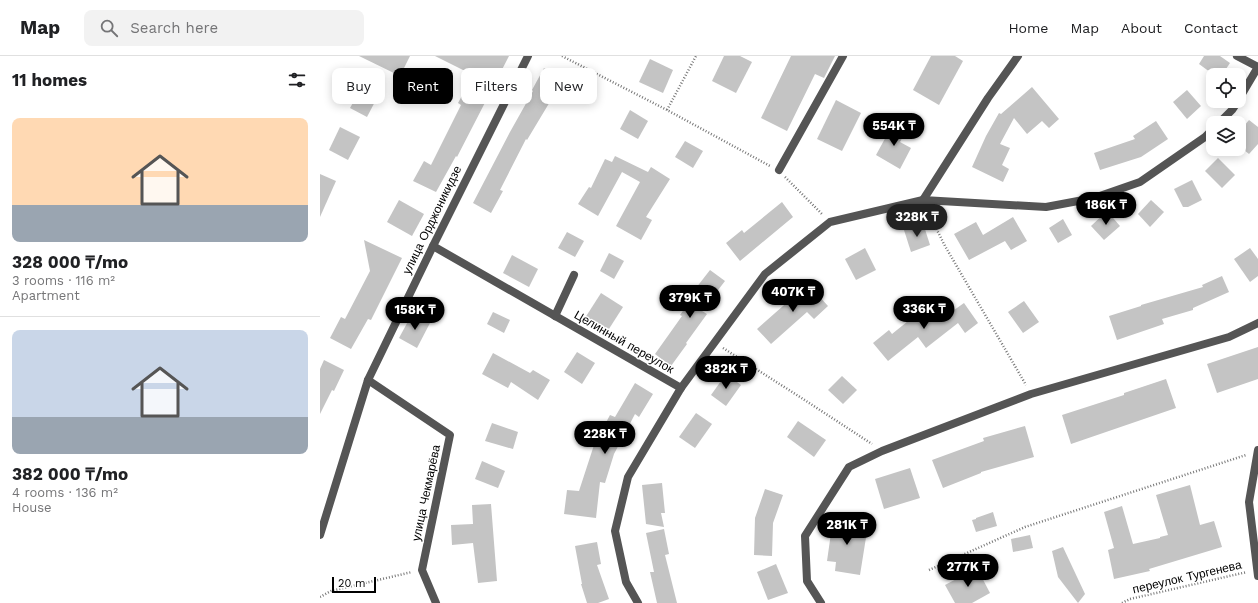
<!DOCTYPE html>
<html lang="en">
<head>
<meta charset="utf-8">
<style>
	:root { --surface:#fff; --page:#f2f2f2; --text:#202124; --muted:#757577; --line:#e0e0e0; --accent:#000 }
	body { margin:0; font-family:"Work Sans",sans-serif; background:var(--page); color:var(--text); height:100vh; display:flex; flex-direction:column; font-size:15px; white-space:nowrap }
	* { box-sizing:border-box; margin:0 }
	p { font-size:13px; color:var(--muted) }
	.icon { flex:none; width:22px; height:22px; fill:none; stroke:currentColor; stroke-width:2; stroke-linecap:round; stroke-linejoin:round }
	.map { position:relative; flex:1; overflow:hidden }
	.sheet { display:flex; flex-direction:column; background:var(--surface); width:320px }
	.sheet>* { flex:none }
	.guide { position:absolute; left:12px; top:12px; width:380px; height:36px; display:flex; gap:8px }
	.tools { position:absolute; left:886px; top:12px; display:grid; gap:8px }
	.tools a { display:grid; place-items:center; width:40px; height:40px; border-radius:8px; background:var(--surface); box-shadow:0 2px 10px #0003; font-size:20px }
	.scale { position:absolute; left:12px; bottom:10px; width:44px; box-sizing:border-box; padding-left:4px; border:2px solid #000; border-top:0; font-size:11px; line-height:14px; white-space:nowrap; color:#000; -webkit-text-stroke:3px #fff; paint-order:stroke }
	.price { position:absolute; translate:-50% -34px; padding:0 9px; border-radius:14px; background:var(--accent); color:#fff; font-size:13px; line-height:26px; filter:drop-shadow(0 1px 2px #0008) }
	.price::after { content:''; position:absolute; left:50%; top:24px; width:12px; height:9px; margin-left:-6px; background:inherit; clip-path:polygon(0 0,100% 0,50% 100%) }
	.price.selected { background:#222; color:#fff }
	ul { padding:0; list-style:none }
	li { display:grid; align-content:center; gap:8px; height:212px; padding:0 12px }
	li+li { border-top:1px solid var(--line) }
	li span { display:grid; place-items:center; height:124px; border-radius:8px; color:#555 }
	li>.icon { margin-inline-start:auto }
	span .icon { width:72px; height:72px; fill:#fffc; stroke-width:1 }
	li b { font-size:17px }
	h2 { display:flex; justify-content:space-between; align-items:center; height:48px; padding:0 12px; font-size:17px }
	.chip { padding:0 14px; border-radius:8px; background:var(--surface); box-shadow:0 2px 10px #0003; font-size:14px; line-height:36px }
	.chip.selected { background:var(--accent); color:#fff }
	header { display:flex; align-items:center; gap:24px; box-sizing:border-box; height:56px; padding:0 20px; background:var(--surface); border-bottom:1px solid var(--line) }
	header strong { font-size:19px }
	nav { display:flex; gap:22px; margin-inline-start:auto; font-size:14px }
	.search { width:280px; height:36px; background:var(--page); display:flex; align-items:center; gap:10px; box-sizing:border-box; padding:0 14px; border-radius:8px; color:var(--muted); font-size:15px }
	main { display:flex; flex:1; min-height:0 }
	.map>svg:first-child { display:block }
	.building { fill:#c4c4c4 }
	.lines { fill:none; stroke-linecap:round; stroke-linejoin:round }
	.path { stroke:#777; stroke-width:2.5; stroke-dasharray:1 2; stroke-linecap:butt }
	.lane { stroke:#555; stroke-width:8 }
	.labels { text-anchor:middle; stroke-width:3; stroke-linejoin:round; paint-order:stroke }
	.street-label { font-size:12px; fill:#000; stroke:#fff }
</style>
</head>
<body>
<header>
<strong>Map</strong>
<div class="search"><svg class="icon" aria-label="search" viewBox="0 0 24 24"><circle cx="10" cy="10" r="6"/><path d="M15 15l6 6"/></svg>Search here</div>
<nav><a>Home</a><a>Map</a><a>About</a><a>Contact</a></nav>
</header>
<main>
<section class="sheet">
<h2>11 homes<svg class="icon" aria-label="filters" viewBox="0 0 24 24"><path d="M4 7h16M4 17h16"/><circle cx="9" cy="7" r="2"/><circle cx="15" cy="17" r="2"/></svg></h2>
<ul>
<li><span style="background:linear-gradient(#ffd9b3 70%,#9aa5b1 0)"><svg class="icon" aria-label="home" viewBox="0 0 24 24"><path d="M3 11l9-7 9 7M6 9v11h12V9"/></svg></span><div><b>328 000 ₸/mo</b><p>3 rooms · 116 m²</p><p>Apartment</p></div></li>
<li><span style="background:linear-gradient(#c9d6e8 70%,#9aa5b1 0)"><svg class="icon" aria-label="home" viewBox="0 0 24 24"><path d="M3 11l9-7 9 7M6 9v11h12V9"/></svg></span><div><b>382 000 ₸/mo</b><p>4 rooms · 136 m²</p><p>House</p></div></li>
</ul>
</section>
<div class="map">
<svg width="938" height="547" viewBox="0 0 938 547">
	<rect width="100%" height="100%" fill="#fff"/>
	<g class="building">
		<path d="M39 0H90L80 20Z"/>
		<path d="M115 0H189L137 101 136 100 116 136 93 125 104 105 111 109 141 49 138 47 153 19Z"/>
		<path d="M404 0H420L432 6 416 37 392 25Z"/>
		<path d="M471 0H515L504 22 495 18 467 75 441 62Z"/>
		<path d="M611 0H635L643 5 619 49 593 34Z"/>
		<path d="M884 0H900L910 7 902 19H894L879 8Z"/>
		<path d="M330 3 353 14 343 37 319 26Z"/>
		<path d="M224 12 245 23 234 45 231 44 207 84 206 83 180 134 183 135 171 157 153 147 190 76 213 35 212 34Z"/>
		<path d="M44 27 60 36 47 61 30 52Z"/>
		<path d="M712 31 739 63 729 72 722 65 707 78 694 62 680 88 690 92 682 109 689 113 683 126 652 111 666 80 679 57 681 58Z"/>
		<path d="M867 34 881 50 867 63 853 46Z"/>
		<path d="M516 44 541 57 522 95 497 83Z"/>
		<path d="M310 54 328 65 318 83 300 73Z"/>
		<path d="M929 64 938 71V88L929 98 919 90V76Z"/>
		<path d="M836 65 848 83 821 101 780 114 774 97 815 83 813 80Z"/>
		<path d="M574 66 587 73 580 86 591 92 580 113 556 99Z"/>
		<path d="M20 71 40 81 28 104 9 94Z"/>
		<path d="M365 85 383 95 373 112 355 101Z"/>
		<path d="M295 100 328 116 331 111 350 123 326 161 332 164 321 184 296 170 320 126 302 116 278 160 258 148 269 131 271 132 285 103 292 106Z"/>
		<path d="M898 102 915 119 902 132 885 115Z"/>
		<path d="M0 118 16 125 0 161Z"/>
		<path d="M872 124 882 144 868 151H863L854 133Z"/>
		<path d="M79 144 104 158 92 180 67 166Z"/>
		<path d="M831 144 844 156 830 171 818 158Z"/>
		<path d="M462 146 473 161 420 205 406 187 422 174 424 177Z"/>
		<path d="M787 155 800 170 784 184 771 170Z"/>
		<path d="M693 161 707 185 691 194 685 185 649 204 634 178 656 166 663 179Z"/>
		<path d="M743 163 752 179 738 187 729 172Z"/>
		<path d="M603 167 610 189 591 196 584 174Z"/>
		<path d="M247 176 264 185 255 201 238 192Z"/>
		<path d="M44 184 82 202 51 264 48 263 31 293 10 282 21 261 25 263 50 215Z"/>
		<path d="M545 192 556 214 536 224 525 203Z"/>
		<path d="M930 192 938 203V220L930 226 914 203Z"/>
		<path d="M289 197 304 205 294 223 280 215Z"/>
		<path d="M192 199 218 213 209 231 183 217Z"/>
		<path d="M390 214 405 225 382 255 387 258 366 287 367 288 351 310 335 298 362 260 360 259 378 234 376 232Z"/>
		<path d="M902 220 909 236 873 252V254L842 263 844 268 797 284 789 260 821 250V249L883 231 882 229Z"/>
		<path d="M488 228 508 250 494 263 487 256 451 288 437 273Z"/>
		<path d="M281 237 303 251 287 276 265 262Z"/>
		<path d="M704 245 719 266 703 277 688 256Z"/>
		<path d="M644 247 658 267 645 277 638 267 606 292 598 281 568 305 553 287 569 274 572 278 608 249 620 264Z"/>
		<path d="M173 256 190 264 184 277 167 268Z"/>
		<path d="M92 258 110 267 97 292 79 282Z"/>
		<path d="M938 291V323L897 337 887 308Z"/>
		<path d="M257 296 275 307 262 328 244 316Z"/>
		<path d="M173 297 210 317 213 314 230 324 218 344 191 326 188 332 162 318Z"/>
		<path d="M4 304 24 314 14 335 12 334 0 358V313Z"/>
		<path d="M406 318 421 329 406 350 391 339Z"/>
		<path d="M522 320 537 334 523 348 508 334Z"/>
		<path d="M846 323 856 352 751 388 742 359 804 339V337Z"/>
		<path d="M315 327 333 338 319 361 315 358 294 398 285 427 280 426 276 462 244 458 247 434 259 435 274 389 290 359 295 361Z"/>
		<path d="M376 357 392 368 375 392 359 381Z"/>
		<path d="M478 365 506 384 494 401 467 381Z"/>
		<path d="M172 367 198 376 193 393 165 385Z"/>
		<path d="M705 370 714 401 661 416V417L623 432 612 404 664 385 663 382Z"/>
		<path d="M162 405 185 415 178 432 155 423Z"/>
		<path d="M590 412 600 442 564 453 555 423Z"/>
		<path d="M342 427 345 457H341L344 471 326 468 322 429Z"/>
		<path d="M870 429 880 469 894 465 902 491 829 513 830 515 794 523 788 494 794 492 784 456 802 450 813 488 840 482V481L848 479 836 439Z"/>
		<path d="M445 433 463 439 453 467 452 500 434 499 435 462Z"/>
		<path d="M171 448 177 525 158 527 153 487 132 489 131 469 153 468 152 449Z"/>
		<path d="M673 456 677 470 656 476 652 464 656 463V462Z"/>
		<path d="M513 463 548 469 540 519 515 515 516 506 507 505Z"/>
		<path d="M344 473 349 498 345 499 357 547H337L330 516H334L326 477Z"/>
		<path d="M710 479 713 492 693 496 691 483Z"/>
		<path d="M277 486 281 508 277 509 289 543 278 547H267L261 528H262L255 490Z"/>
		<path d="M743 491 765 538 758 547 738 521 732 495Z"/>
		<path d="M456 508 468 537 448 544 437 516Z"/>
		<path d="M657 512 670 537 652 547H635L625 529Z"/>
	</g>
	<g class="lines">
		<g class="path">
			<path d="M242 0 347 54 450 110"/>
			<path d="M347 54 376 0"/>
			<path d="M465 121 503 159"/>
			<path d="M607 154 625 190 706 329"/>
			<path d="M403 292 480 341 552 388"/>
			<path d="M609 514 705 471 926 399"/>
			<path d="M0 541 11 535 92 516"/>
			<path d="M802 547 810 543 927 516"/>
		</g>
		<g class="lane">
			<path d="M917 0 938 11"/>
			<path d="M919 43 938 11"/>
			<path d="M899 67 912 54 918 45"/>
			<path d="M459 114 523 0"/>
			<path d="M603 144 668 42 698 0"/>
			<path d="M113 190 361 332"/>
			<path d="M235 260 254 219"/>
			<path d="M48 324 130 379 102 514 116 547"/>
			<path d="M938 394 929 446 938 520"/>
			<path d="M0 479 48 324 113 190 208 0"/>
			<path d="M318 547 306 526 295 475 308 421 361 332 445 218 510 166 603 144 726 151 774 142 820 126 885 81 893 73"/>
			<path d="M501 547 487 525 485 480 529 411 562 395 711 338 909 281 938 267"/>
		</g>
	</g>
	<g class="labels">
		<g class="street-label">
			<text transform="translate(112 164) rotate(-64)" y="4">улица Орджоникидзе</text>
			<text transform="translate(304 286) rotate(30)" y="4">Целинный переулок</text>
			<text transform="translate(106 437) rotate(-78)" y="4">улица Чекмарёва</text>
			<text transform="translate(867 521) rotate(-13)" y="4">переулок Тургенева</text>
		</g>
	</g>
</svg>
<div class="tools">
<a><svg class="icon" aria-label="locate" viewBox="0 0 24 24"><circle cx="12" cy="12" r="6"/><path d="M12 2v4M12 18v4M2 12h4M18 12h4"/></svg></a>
<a><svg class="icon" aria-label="layers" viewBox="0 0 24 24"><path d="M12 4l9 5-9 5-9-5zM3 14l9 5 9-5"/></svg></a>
</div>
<div class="scale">20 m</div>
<b class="price" style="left:574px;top:91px">554K ₸</b>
<b class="price" style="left:786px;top:170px">186K ₸</b>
<b class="price selected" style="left:597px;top:182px">328K ₸</b>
<b class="price" style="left:473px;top:257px">407K ₸</b>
<b class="price" style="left:370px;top:263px">379K ₸</b>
<b class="price" style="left:604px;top:274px">336K ₸</b>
<b class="price" style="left:95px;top:275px">158K ₸</b>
<b class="price" style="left:406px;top:334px">382K ₸</b>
<b class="price" style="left:285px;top:399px">228K ₸</b>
<b class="price" style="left:527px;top:490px">281K ₸</b>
<b class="price" style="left:648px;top:532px">277K ₸</b>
<div class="guide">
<a class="chip">Buy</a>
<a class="chip selected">Rent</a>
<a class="chip">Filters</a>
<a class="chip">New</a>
</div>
</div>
</main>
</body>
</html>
